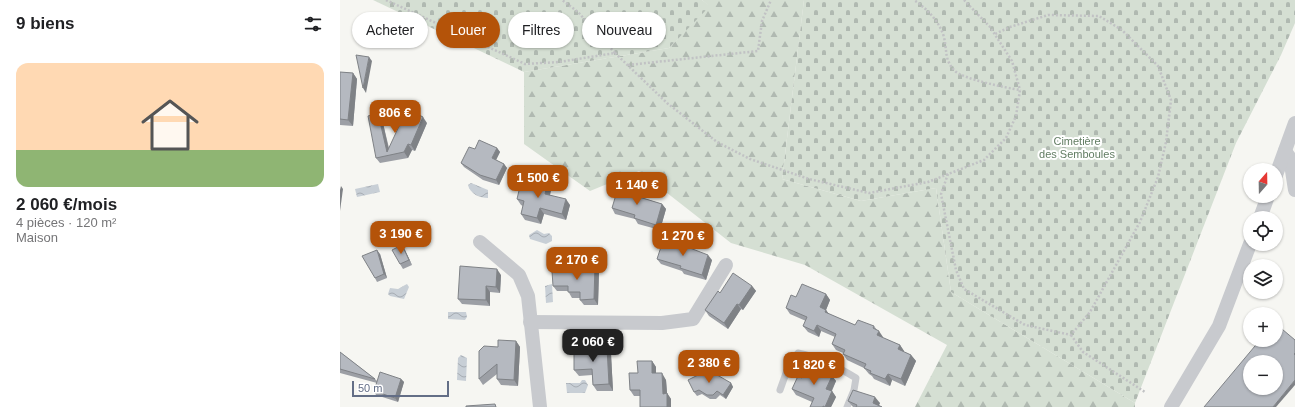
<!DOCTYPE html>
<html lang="fr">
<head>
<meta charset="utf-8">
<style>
	:root { --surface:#fff; --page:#f2f2f2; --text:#202124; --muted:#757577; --accent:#b45309 }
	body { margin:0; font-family:Arial,sans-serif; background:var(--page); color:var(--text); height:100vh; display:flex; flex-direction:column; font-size:15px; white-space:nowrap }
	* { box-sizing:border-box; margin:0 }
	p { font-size:13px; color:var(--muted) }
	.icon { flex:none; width:22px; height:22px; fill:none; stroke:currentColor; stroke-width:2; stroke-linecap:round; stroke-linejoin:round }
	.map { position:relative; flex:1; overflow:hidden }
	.details { display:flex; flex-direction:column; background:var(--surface); width:340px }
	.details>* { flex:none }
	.hud { position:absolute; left:12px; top:12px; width:380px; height:36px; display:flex; gap:8px }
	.needle { width:26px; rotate:20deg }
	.fabs { position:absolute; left:903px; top:163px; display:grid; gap:8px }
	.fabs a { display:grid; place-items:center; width:40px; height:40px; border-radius:50%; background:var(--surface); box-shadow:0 1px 3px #0004; font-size:20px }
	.scale { position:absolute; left:12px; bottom:10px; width:97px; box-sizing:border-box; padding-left:4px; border:2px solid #636e86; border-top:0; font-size:11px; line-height:14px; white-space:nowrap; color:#636e86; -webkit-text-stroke:3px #fff; paint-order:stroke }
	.price { position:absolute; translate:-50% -34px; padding:0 9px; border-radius:8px; background:var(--accent); color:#fff; font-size:13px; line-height:26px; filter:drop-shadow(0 1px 2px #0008) }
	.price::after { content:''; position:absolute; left:50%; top:24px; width:12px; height:9px; margin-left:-6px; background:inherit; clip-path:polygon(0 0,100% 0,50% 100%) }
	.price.on { background:#222; color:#fff }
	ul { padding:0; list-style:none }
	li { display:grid; align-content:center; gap:8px; height:212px; padding:0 16px }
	li span { display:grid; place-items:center; height:124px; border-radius:12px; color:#555 }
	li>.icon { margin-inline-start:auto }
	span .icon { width:72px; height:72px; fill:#fffc; stroke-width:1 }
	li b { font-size:17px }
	h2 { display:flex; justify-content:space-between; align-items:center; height:48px; padding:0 16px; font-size:17px }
	.chip { padding:0 14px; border-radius:18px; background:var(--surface); box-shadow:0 1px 3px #0004; font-size:14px; line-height:36px }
	.chip.on { background:var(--accent); color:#fff }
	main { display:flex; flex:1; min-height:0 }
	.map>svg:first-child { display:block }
	.forest { fill:url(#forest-firs) }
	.cemetery { fill:url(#cemetery-stones) }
	.water { fill:url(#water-waves) }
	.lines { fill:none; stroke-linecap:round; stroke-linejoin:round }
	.path { stroke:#c1c2c4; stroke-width:2.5; stroke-dasharray:2 2; stroke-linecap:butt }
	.lane { stroke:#c8cace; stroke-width:7 }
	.street { stroke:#c8cace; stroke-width:14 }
	.wall { fill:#9c9fa5 }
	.shaded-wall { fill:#7f8286 }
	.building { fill:#b5b9c0; stroke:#7f8286; fill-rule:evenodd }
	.labels { text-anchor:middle; stroke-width:4; stroke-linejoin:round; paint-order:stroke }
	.park-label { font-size:11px; fill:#627d63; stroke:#fff }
</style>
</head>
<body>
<main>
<section class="details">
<h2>9 biens<svg class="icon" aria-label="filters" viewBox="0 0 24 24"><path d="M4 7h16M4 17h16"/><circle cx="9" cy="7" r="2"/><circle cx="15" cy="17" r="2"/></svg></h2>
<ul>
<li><span style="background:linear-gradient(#ffd9b3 70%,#8fb573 0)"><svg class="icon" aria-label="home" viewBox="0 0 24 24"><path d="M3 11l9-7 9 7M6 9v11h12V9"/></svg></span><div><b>2 060 €/mois</b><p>4 pièces · 120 m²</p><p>Maison</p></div></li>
</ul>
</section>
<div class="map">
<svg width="955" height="407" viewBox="0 0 955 407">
	<defs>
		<pattern id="forest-firs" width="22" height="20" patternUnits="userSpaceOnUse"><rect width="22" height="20" fill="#d5dfd3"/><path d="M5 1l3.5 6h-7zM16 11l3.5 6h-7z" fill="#b0b9b1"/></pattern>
		<pattern id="cemetery-stones" width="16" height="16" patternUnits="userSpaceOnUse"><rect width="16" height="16" fill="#d5dfd3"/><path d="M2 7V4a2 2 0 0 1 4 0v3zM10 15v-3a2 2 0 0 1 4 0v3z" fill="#b0b9b1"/></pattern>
		<pattern id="water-waves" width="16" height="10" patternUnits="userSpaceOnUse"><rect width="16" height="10" fill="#c8cfd6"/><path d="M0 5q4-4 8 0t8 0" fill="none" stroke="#a6acb3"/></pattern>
	</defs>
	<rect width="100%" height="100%" fill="#f6f6f2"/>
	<path class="forest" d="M362 0H464L442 179 521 201 596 188 611 292 795 403V407H575L607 345 465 265 391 243 299 171 250 191 184 144V72L329 48 369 6Z"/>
	<g class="cemetery">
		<path d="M33 0H362L370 6 329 48 184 72Z"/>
		<path d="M464 0H955V23L941 55 896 143 795 403 611 292 596 188 521 201 442 179Z"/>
	</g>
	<g class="water">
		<path d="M131 183 148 190V198C140 198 130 194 128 185Z"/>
		<path d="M38 184 40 192 17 197 15 189Z"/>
		<path d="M197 230 204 234 209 233 212 236V241L206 244 190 239 189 235Z"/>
		<path d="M67 284 69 287 64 299 50 296 48 294 50 288 58 289Z"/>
		<path d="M212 284 213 302 206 303 205 286Z"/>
		<path d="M108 312H126L127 317 125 320 108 319Z"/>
		<path d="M121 355 127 358 126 381 117 380 118 358Z"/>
		<path d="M242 380H245L248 385 245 393H227L226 383H240Z"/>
	</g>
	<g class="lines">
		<g class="path">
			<path d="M46 0 185 64 219 62 275 53 238 12 222 0"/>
			<path d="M624 0 650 27 672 61 680 90"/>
			<path d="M275 53 327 103 377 142 410 159 469 179 529 193 588 182 644 160 666 138 676 116 680 90C667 88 623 79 615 71 603 59 608 49 603 34 598 20 586 8 574 0"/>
			<path d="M288 65 418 51 422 21 431 0"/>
			<path d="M608 174 601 194 616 270 624 289 685 325 731 335 750 312 800 222 818 177 826 142 831 100 818 66 782 30 759 16 708 15 670 27 655 34"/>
			<path d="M731 335 743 352 805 392"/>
		</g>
		<path class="lane" d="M440 390 450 362 458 353C479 357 498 367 516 378L514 390 507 407"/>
		<g class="street">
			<path d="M945 151 950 158 955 190"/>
			<path d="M936 175 955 123"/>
			<path d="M920 218 928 196"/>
			<path d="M140 242 179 275 188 296 200 407"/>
			<path d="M190 322 322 323 353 319 386 265"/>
			<path d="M831 407 879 326 910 244"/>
		</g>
	</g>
	<g class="wall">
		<path d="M0 72 13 73 17 79 13 126 0 125Z"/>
		<path d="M42 119 49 148 87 123 75 151 72 150 68 158 40 163 36 158Z"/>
		<path d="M157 148 160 152 156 160 164 164 167 168 159 185 143 180 124 167 121 163 135 149Z"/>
		<path d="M211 190 210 195 230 205 226 220 204 214 201 224 185 220 181 214 183 206 181 205 177 199Z"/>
		<path d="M303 198 322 204 326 209 320 230 298 224 295 219 275 214 272 208Z"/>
		<path d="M65 250 72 265 63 269 60 264Z"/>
		<path d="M40 254 47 278 37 282 35 278Z"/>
		<path d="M317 259 372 260 366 280 344 274 342 271 321 264Z"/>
		<path d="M242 271H259L258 305H244L240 300V298H232L228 291H217L213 286Z"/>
		<path d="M161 275 160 293 150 292V306L122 304 118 299Z"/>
		<path d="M412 286 416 291 403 310 401 309 388 329 369 316 365 310 380 293Z"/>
		<path d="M486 294 490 300 486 310 489 314 515 325 534 326 543 338 560 345 564 351V352L571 355 576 361 565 386 552 380 550 386 534 379 532 376 529 374 524 368 507 360 503 354V353L496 350 492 344 495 337 481 331 479 337 468 332 463 326 466 321 450 314 446 308Z"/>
		<path d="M176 341 180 347 178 386 161 385 157 379V374L143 385 139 379 158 347Z"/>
		<path d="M261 348H267L271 354 273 391H257L253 385 252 375 239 376 234 370 243 351Z"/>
		<path d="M0 352 35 379 37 381 61 379 64 382 58 402 36 395 34 391 37 383 0 373Z"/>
		<path d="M312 361 316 367V373L326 380 327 393 331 399 300 396H294L290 390 298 373Z"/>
		<path d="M366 371 368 374 391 383 393 387 386 399 380 395 376 399H370L362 394 357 396 354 392Z"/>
		<path d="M492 376 496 381 492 391 496 397 491 407H470L472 402 456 395 452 389 462 378Z"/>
		<path d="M508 401 540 403 539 405 542 407H513Z"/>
	</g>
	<g class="shaded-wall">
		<path d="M29 57 32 61 26 93 23 88Z"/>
		<path d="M13 73 17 79 13 126 8 120Z"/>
		<path d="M38 113 42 119 50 155 47 152Z"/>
		<path d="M83 117 87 123 75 151 71 145Z"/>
		<path d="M68 144 72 150 68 158 64 152Z"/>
		<path d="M157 148 160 152 155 162 152 158Z"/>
		<path d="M164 164 167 168 159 185 156 180Z"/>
		<path d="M207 185 211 190 209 199 205 194Z"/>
		<path d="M1 186 3 189 0 211V190Z"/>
		<path d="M226 199 230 205 226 220 222 214Z"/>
		<path d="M322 204 326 209 320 230 316 225Z"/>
		<path d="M200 208 204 214 201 224 197 218Z"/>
		<path d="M62 245 65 250 72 265 69 260Z"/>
		<path d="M37 250 40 254 47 278 44 274Z"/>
		<path d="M368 255 372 260 366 280 362 275Z"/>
		<path d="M255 265 259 271 258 305 254 299Z"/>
		<path d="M157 269 161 275 160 293 156 287Z"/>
		<path d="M146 286 150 292V306L146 300Z"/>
		<path d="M412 286 416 291 403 310 399 305Z"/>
		<path d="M486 294 490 300 486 310 490 316 489 319 480 307Z"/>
		<path d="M397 304 401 309 388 329 384 323Z"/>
		<path d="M477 325 481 331 479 337 474 331Z"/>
		<path d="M539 331 543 337 542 341 537 335Z"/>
		<path d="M176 341 180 347 178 386 174 380Z"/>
		<path d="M560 345 564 351 563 356 558 349Z"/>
		<path d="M267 348 271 354 273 391 269 384Z"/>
		<path d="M571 355 576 361 565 386 561 379Z"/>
		<path d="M312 361 316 367V379L312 373Z"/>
		<path d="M322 373 326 380 327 393 331 399V407H327L323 394Z"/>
		<path d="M548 374 552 380 550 386 545 379Z"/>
		<path d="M492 376 496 381 490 394 486 389Z"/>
		<path d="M61 379 64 382 58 402 55 398Z"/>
		<path d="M955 380V385L936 407H933Z"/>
		<path d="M391 383 393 387 386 399 383 395Z"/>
		<path d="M492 391 496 397 491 407H485Z"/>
		<path d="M535 397 540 403 538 407 533 403Z"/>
	</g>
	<g class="building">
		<path d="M16 55 29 57 23 88Z"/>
		<path d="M0 72 13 73 8 120 0 119Z"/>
		<path d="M67 109 83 117 71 145 68 144 64 152 36 158 28 116 38 113 47 152Z"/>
		<path d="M139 140 157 148 152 158 164 164 156 180 140 175 121 163 129 147 135 149Z"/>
		<path d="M182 178 207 185 205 194 226 199 222 214 200 208 197 218 181 214 184 201 177 199Z"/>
		<path d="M278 188 300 195 299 197 322 204 316 225 294 218 295 215 272 208Z"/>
		<path d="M324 238 368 255 362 275 340 268 341 266 317 259Z"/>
		<path d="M62 245 69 260 60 264 52 250Z"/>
		<path d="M37 250 44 274 35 278 22 256Z"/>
		<path d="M242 265H255L254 299 240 300V292H228V286H213L212 271H242Z"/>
		<path d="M120 266 157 269 156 287 146 286V300L118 299Z"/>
		<path d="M393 273 412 286 399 305 397 304 384 323 365 310 378 291 380 293Z"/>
		<path d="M462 284 486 294 480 307 486 310 485 312 515 325 518 320 534 326 533 328 539 331 537 335 560 345 558 349 571 355 561 379 548 374 545 379 530 373 531 371 524 368 526 364 503 354 505 350 492 344 496 334 477 325 474 331 463 326 467 317 446 308 451 295 456 297Z"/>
		<path d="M936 324 955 340V353L954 354 955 355V380L933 407H864L920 340H936ZM910 362H936V388H910Z"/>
		<path d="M158 340 176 341 174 380 157 379V364L139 379V351L144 346 158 347Z"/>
		<path d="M257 343 258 348H267L269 384 253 385 252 369 234 370V351H243V344Z"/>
		<path d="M0 352 35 379 0 369Z"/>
		<path d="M297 361H312V373H322L323 394 327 393V407H300V390H290L289 373H298Z"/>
		<path d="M468 365 492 376 486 389 492 391 485 407 483 406V407H470L474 398 452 389 458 376 462 378Z"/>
		<path d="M366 371 368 374 372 372 391 383 383 395 377 391 373 395H367L359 390 354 392 348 380Z"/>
		<path d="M40 372 61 379 55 398 34 391Z"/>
		<path d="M513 390 535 397 533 403 542 407H516L517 405 508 401Z"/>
		<path d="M155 404 156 407H126V406Z"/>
	</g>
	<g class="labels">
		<g class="park-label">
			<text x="737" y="145">Cimetière<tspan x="737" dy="13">des Semboules</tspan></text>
		</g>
	</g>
</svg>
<div class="fabs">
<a><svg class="needle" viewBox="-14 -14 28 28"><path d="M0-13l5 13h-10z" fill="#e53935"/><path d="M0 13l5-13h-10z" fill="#757577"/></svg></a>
<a><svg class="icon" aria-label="locate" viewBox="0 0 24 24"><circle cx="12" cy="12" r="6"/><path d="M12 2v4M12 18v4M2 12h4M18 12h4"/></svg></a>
<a><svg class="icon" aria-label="layers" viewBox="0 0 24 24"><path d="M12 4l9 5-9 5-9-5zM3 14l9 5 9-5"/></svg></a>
<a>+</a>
<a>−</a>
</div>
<div class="scale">50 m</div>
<b class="price" style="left:55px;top:134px">806 €</b>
<b class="price" style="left:198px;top:199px">1 500 €</b>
<b class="price" style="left:297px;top:206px">1 140 €</b>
<b class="price" style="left:61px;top:255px">3 190 €</b>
<b class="price" style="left:343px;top:257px">1 270 €</b>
<b class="price" style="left:237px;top:281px">2 170 €</b>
<b class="price on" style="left:253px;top:363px">2 060 €</b>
<b class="price" style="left:369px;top:384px">2 380 €</b>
<b class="price" style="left:474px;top:386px">1 820 €</b>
<div class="hud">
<a class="chip">Acheter</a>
<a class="chip on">Louer</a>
<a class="chip">Filtres</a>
<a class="chip">Nouveau</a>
</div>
</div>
</main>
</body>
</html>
